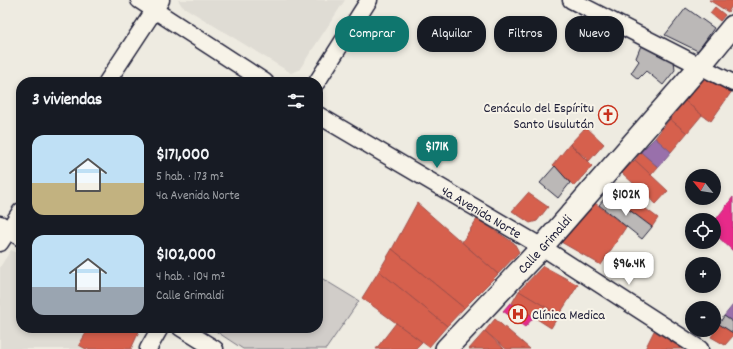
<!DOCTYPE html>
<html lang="es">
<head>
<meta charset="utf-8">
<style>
	:root { --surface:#171b24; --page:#20242c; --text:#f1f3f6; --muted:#9ea1a6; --accent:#0f766e }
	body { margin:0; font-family:Dekko,sans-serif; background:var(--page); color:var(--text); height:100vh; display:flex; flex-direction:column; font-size:15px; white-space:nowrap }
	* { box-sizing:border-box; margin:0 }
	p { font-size:13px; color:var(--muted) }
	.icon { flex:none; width:22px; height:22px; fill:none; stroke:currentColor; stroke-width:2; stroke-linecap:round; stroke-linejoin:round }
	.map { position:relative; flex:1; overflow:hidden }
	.panel { position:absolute; left:16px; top:77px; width:307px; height:256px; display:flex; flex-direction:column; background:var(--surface); border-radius:16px; box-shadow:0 2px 6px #0003 }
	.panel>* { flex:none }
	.guide { position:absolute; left:335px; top:16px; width:338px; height:36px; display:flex; gap:8px }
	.needle { width:26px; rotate:300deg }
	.fabs { position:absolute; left:685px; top:169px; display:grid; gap:8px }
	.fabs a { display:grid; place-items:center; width:36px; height:36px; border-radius:50%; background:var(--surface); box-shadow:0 2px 6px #0003; font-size:20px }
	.price { position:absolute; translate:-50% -34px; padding:0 9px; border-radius:8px; background:#fff; color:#222; font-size:13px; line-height:26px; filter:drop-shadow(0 1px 2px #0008) }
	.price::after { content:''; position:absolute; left:50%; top:24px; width:12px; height:9px; margin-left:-6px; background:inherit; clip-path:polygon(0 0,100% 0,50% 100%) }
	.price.active { background:var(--accent); color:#fff }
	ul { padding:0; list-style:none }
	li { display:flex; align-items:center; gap:12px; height:100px; padding:0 16px }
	li span { display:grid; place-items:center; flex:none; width:112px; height:80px; border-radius:12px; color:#555 }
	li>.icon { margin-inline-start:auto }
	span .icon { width:48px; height:48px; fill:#fffc; stroke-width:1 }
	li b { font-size:17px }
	h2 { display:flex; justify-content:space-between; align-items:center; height:48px; padding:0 16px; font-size:17px }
	.tag { padding:0 14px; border-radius:16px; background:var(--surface); box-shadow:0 2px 6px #0003; font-size:14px; line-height:36px }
	.tag.active { background:var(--accent); color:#fff }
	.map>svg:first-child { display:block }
	.built { fill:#dfdcd4 }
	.green { fill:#d1cdc9; stroke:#7a7882 }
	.shops { fill:#d6604d; stroke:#a04d48 }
	.offices { fill:#9970ab; stroke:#755989 }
	.health { fill:#e7298a; stroke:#ac2772 }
	.building { fill:#bbb8b7; stroke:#22223b }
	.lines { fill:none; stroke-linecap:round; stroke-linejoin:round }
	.minor-casing { stroke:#22223b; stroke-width:19 }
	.major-casing { stroke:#22223b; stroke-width:24 }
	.minor { stroke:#f7f3e8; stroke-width:16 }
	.major { stroke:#f7f3e8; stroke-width:21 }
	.labels { text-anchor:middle; stroke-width:4; stroke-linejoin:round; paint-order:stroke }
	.poi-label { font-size:14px; fill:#22223b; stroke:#f7f3e8; text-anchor:end }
	.street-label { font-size:14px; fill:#22223b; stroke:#f7f3e8 }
</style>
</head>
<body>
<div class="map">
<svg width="733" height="349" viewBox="0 0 733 349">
	<rect width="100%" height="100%" fill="#eeebe1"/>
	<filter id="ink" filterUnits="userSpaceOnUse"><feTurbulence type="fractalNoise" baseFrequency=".025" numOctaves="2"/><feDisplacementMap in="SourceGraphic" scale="8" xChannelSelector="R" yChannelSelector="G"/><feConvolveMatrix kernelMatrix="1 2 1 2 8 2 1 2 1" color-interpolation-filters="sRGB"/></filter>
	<g filter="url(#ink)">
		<g class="built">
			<path d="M178 0H345L299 70 291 73 182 6Z"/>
			<path d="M11 250 21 255V328H139L140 329 138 336 131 349H0V267Z"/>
		</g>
		<path class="green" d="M318 276 359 301 326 349H243L211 328H318Z"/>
		<g class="shops">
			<path d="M709 0H733V4L728 12Z"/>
			<path d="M715 7 725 15 720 21 710 13Z"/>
			<path d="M702 77 732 91 711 121 702 115 685 101Z"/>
			<path d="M685 101 702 115 687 133 670 119Z"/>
			<path d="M670 119 687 133 671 152 655 138Z"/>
			<path d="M586 127 604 144 589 161 570 144Z"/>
			<path d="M570 144 592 166 574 186 553 165Z"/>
			<path d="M641 152 658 167 651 175 635 160Z"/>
			<path d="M635 160 668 191 656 204 622 173Z"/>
			<path d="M614 185 658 218 652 227 608 194Z"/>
			<path d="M528 193 548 207 537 221 530 223 512 211Z"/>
			<path d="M417 203 498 274 464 308 392 249Z"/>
			<path d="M595 203 626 227 601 265 561 242Z"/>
			<path d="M477 219 514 243 519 252 498 274 462 242Z"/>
			<path d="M392 249 464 308 447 326 379 271Z"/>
			<path d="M543 266 578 285 559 315 519 291Z"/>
			<path d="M379 271 447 326 429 347 362 298Z"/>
			<path d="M519 291 559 315 551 328 512 303Z"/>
			<path d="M495 319 530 349H506L485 331Z"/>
			<path d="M396 323 422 342 415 349H376Z"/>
			<path d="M719 324 733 333V336L725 345 711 337Z"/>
			<path d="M89 328H139L140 329 131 349H86L79 345Z"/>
			<path d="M485 331 504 349H469Z"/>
			<path d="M654 331 683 349H645Z"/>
		</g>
		<g class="offices">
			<path d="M655 138 671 152 658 167 641 152Z"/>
			<path d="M733 305V322L724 316Z"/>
		</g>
		<g class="health">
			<path d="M733 197V251L714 233V222Z"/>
			<path d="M510 303 534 317 525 327 503 311Z"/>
		</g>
		<g class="building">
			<path d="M686 8 714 28 698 51 665 35Z"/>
			<path d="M642 43 674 60 675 70 663 85 646 71 638 79 631 73 639 61 636 58Z"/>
			<path d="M555 166 570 183 558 198 540 183Z"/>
			<path d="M608 194 652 227 642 239 599 205Z"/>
			<path d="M724 316 733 322V333L719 324Z"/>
		</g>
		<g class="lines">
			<g class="minor-casing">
				<g id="minor">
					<path d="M139 0 265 82"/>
					<path d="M571 0 733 83"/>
					<path d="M107 82 161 0"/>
					<path d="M317 82 369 0"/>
					<path id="s1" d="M318 115 542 247 700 349"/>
					<path d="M0 224 21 238"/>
					<path d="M0 243 21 211"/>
					<path d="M181 328 215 349"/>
					<path d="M148 349 160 328"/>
				</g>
			</g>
			<g class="major-casing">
				<g id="major">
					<path id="s2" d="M446 349 542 247 700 66 733 26"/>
				</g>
			</g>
			<use href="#minor" class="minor"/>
			<use href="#major" class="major"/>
		</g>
	</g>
	<defs>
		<g id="church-ring" transform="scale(1)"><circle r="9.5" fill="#f7f3e8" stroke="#c8321e" stroke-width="1.5"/><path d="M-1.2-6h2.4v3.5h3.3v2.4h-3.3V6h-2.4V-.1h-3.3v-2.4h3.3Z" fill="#c8321e"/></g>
		<g id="hospital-ring" transform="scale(1)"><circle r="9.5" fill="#f7f3e8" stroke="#c8321e" stroke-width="1.5"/><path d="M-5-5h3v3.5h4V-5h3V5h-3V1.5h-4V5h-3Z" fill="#c8321e"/></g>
	</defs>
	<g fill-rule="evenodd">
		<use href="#church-ring" x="608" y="115"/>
		<use href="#hospital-ring" x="518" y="314"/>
	</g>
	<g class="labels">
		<g class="poi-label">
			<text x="594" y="112">Cenáculo del Espíritu<tspan x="594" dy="16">Santo Usulután</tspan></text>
			<text x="532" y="319" text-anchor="start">Clínica Medica</text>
		</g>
		<g class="street-label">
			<text dy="5" stroke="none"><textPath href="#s1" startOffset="190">4a Avenida Norte</textPath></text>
			<text dy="5" stroke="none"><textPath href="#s2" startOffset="144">Calle Grimaldi</textPath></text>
		</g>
	</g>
</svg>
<div class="fabs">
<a><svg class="needle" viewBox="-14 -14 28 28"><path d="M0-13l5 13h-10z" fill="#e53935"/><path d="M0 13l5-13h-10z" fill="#9ea1a6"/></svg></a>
<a><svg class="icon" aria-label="locate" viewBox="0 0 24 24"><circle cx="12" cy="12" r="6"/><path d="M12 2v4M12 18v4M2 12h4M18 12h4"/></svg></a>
<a>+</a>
<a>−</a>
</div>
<b class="price active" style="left:437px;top:169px">$171K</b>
<b class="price" style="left:626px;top:217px">$102K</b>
<b class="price" style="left:629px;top:286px">$96.4K</b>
<div class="guide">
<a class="tag active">Comprar</a>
<a class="tag">Alquilar</a>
<a class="tag">Filtros</a>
<a class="tag">Nuevo</a>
</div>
<section class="panel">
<h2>3 viviendas<svg class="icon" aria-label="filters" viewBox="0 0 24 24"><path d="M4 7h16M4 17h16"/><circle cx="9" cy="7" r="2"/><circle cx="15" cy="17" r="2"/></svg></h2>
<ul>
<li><span style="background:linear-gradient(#bfe0f5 60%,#c2b280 0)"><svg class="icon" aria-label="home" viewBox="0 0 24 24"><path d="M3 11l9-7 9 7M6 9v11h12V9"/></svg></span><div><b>$171,000</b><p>5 hab. · 173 m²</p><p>4a Avenida Norte</p></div></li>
<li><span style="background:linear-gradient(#bfe0f5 65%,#9aa5b1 0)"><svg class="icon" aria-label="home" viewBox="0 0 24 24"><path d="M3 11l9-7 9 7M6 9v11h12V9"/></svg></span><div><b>$102,000</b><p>4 hab. · 104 m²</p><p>Calle Grimaldi</p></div></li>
</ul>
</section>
</div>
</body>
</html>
